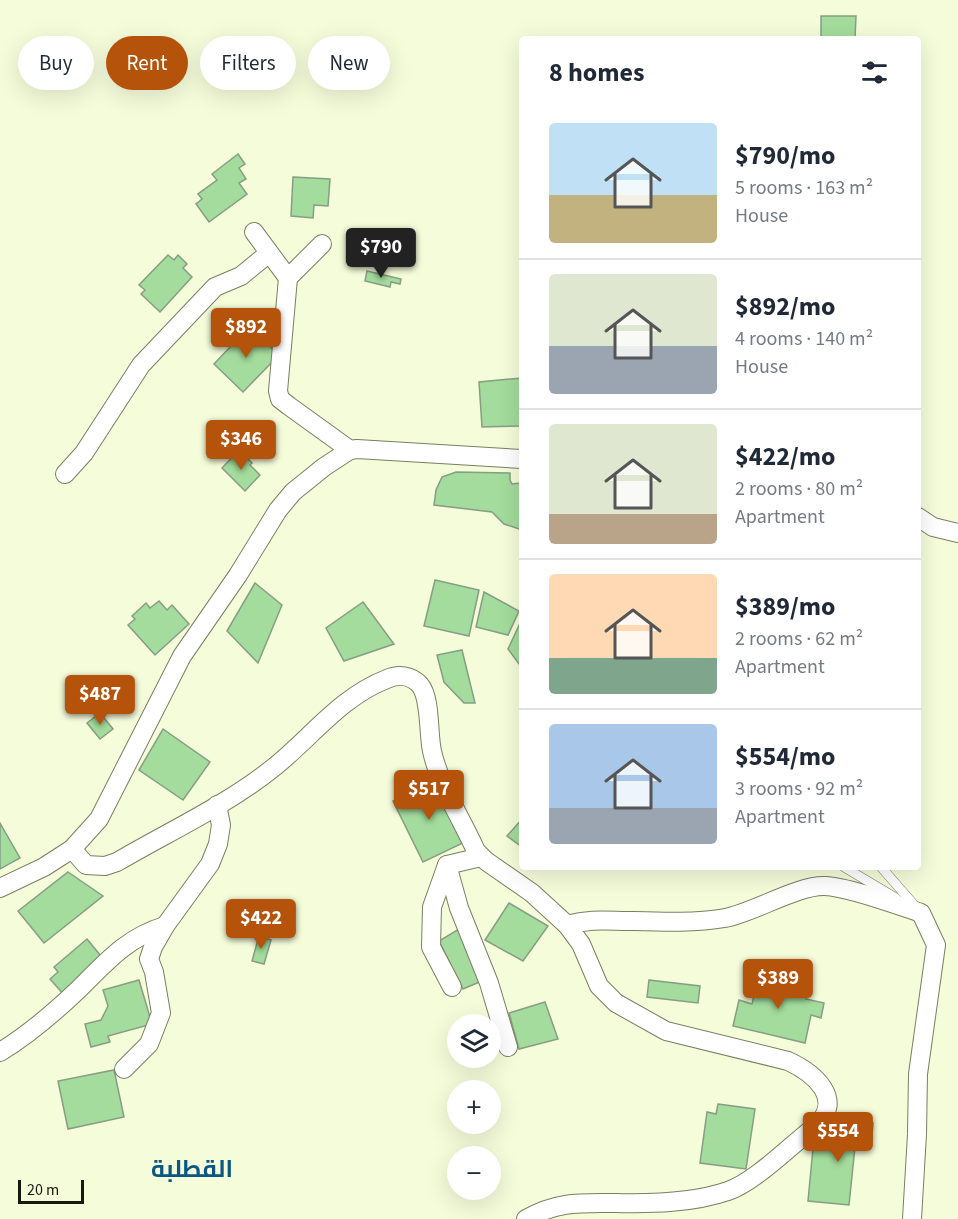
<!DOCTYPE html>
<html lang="en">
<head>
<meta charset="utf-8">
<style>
	:root { --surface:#fff; --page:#f2f2f3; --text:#1f2937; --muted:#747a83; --line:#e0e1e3; --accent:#b45309 }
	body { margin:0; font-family:"Source Sans 3",Cairo,sans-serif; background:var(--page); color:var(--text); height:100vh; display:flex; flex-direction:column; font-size:22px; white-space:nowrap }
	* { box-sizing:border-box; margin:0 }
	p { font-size:20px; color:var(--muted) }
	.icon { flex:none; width:33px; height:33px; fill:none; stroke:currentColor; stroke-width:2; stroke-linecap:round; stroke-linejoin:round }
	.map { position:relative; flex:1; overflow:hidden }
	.side { position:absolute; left:519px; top:36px; width:402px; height:834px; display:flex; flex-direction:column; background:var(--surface); border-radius:6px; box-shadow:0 6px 24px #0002 }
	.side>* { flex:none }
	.hud { position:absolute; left:18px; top:36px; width:411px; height:54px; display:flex; gap:12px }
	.buttons { position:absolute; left:447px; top:1014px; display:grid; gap:12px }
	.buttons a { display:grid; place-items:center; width:54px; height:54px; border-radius:50%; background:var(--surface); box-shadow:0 6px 24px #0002; font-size:30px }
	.scale { position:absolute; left:18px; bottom:15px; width:66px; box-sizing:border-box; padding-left:6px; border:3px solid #17190d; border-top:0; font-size:16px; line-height:21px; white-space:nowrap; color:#17190d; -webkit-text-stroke:4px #f5fcda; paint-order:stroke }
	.price { position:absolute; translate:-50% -51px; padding:0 14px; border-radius:6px; background:var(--accent); color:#fff; font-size:20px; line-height:39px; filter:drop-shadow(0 2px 3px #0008) }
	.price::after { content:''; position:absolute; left:50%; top:36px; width:18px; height:14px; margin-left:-9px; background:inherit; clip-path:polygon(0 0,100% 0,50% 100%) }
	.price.on { background:#222; color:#fff }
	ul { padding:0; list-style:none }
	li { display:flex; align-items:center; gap:18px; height:150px; padding:0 30px }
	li+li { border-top:2px solid var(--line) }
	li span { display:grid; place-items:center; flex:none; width:168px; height:120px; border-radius:6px; color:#555 }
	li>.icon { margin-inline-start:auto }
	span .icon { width:72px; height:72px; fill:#fffc; stroke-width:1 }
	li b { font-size:26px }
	h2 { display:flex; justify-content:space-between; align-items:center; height:72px; padding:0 30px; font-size:26px }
	.pill { padding:0 21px; border-radius:27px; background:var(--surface); box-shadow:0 6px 24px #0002; font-size:21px; line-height:54px }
	.pill.on { background:var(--accent); color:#fff }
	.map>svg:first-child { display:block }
	.building { fill:#a3dc9c; stroke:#879e84; stroke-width:1.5 }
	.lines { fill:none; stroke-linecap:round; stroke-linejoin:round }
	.lane-casing { stroke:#797f60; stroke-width:10 }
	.street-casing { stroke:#797f60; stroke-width:20 }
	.lane { stroke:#fff; stroke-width:9 }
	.street { stroke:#fff; stroke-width:18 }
	.labels { text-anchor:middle; stroke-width:5; stroke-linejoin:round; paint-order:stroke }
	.quarter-label { font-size:24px; font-weight:bold; fill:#0a5784; stroke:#f5fcda }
</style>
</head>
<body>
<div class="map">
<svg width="958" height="1219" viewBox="0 0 958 1219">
	<rect width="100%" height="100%" fill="#f5fcda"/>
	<g class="building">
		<path d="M821 16H856L855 39H821Z"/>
		<path d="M238 154 245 164 239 168 246 179 239 183 247 194 209 222 196 204 202 199 198 194 217 180 212 174Z"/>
		<path d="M293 177 330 179 328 206 314 205 313 218 291 216Z"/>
		<path d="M168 255 174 260 178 255 187 264 183 268 192 277 160 312 141 294 145 290 139 285Z"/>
		<path d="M367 271 401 279 400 284 391 282 390 287 365 281Z"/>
		<path d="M249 327 279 355 243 392 214 364Z"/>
		<path d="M522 378V426L482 427 479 382Z"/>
		<path d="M239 450 252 463 250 465 260 475 245 491 222 468Z"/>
		<path d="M456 472 510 473V480L512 484 520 483 522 478V530L504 524 492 512 434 505 436 490 442 477Z"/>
		<path d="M435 580 479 590 469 636 424 626Z"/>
		<path d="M255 583 282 605 258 663 227 631Z"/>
		<path d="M484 592 519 611 508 635 476 627Z"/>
		<path d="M159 601 167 610 172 605 189 624 155 655 128 625 135 619 132 616 146 603 150 608Z"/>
		<path d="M363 602 394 644 344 661 326 628Z"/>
		<path d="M522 619V668L508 649Z"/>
		<path d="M462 650 475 703H464L444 682 437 655Z"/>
		<path d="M100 713 113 729 100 739 87 723Z"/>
		<path d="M163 729 210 762 183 800 139 770Z"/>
		<path d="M435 780 465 842 423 862 393 801Z"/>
		<path d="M522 819V847L507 836Z"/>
		<path d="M0 823 20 858 0 869Z"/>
		<path d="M68 872 103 896 44 943 18 911Z"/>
		<path d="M509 903 548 926 523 961 485 940Z"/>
		<path d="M459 929 484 980 463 989 439 941Z"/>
		<path d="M259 936 271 940 264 964 252 961Z"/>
		<path d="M87 939 105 961 65 996 50 979 58 972 54 967Z"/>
		<path d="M759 973 794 984 793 991 806 994V999L824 1003 821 1018 811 1015 805 1043 733 1026 739 1000 752 1004Z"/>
		<path d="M139 980 152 1024 108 1036 110 1042 91 1047 85 1024 101 1020 108 1006 103 990Z"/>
		<path d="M649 980 700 986 698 1003 647 997Z"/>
		<path d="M545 1002 558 1039 519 1049 509 1013Z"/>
		<path d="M114 1070 124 1117 68 1129 58 1081Z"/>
		<path d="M718 1104 755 1109 746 1169 700 1163 707 1112 716 1114Z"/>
		<path d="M835 1120 873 1123 871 1148 855 1147 849 1205 808 1201 813 1148 822 1139 832 1150Z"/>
	</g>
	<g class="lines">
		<g class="lane-casing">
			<g id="lane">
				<path d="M844 867 896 898"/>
				<path d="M881 867 916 907"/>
			</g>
		</g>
		<g class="street-casing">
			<g id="street">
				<path d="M254 232 288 278"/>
				<path d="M322 244 288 278 278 391 280 399 289 406 350 450"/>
				<path d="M65 474 84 453 141 365 215 287 241 276 269 253"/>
				<path d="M918 517 933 527 958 533"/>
				<path d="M72 849 86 865 105 866 117 862C168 832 227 805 273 768 311 738 340 697 387 679 398 674 411 675 420 685 431 698 428 734 432 751 439 784 462 820 476 851L486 861 532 893 567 925 581 944 599 986 616 1003 666 1031 788 1061C814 1073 845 1099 816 1126 792 1144 755 1182 728 1191 693 1203 652 1204 615 1203 580 1203 558 1201 526 1219"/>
				<path d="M481 857 447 865 459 908 489 983 508 1047"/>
				<path d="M447 865 432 907 431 947 452 987"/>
				<path d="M0 888 44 867 72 849 99 819 182 656 238 575 278 510 293 492 324 467 350 450 357 449 522 459"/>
				<path d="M567 925C592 918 608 921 634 921 664 922 696 923 725 918 755 912 798 885 825 886 849 887 897 905 921 913L936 945 918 1074 917 1134 912 1219"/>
				<path d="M0 1052C28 1035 56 1011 80 988 107 961 128 937 165 926"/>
				<path d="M124 1069 149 1044 161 1013 154 972 149 959 153 947 165 926 210 864 218 844 221 825 217 805"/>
			</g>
		</g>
		<use href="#lane" class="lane"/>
		<use href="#street" class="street"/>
	</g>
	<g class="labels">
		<g class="quarter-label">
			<text x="192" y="1177">القطلبة</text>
		</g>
	</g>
</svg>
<div class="buttons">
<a><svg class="icon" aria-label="layers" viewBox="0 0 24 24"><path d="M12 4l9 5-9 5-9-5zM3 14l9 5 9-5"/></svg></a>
<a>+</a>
<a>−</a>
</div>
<div class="scale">20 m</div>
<b class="price on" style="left:381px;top:279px">$790</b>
<b class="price" style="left:246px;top:359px">$892</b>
<b class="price" style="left:241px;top:471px">$346</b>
<b class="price" style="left:100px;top:726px">$487</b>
<b class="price" style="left:429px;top:821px">$517</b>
<b class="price" style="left:261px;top:950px">$422</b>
<b class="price" style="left:778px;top:1010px">$389</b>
<b class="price" style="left:838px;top:1163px">$554</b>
<div class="hud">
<a class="pill">Buy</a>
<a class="pill on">Rent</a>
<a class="pill">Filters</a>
<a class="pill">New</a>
</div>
<section class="side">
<h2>8 homes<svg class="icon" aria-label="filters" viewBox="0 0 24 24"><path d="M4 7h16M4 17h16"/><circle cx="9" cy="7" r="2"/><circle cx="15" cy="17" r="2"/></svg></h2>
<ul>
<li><span style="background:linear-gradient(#bfe0f5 60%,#c2b280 0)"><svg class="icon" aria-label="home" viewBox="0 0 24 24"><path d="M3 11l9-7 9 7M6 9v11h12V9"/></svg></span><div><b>$790/mo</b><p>5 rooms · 163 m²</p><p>House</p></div></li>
<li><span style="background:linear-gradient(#dfe7d0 60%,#9aa5b1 0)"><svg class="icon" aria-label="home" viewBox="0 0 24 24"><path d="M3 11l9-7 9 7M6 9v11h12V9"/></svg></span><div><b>$892/mo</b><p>4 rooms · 140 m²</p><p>House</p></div></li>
<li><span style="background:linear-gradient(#dfe7d0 75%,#b9a48a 0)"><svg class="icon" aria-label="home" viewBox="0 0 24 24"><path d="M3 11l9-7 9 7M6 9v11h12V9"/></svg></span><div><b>$422/mo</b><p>2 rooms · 80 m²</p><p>Apartment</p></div></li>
<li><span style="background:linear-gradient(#ffd9b3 70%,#7fa58c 0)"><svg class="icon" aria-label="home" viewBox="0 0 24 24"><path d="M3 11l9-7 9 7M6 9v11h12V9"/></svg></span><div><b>$389/mo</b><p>2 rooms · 62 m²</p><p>Apartment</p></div></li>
<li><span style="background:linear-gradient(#a9c7e8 70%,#9aa5b1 0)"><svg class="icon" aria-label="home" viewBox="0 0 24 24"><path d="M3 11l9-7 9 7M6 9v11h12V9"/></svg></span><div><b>$554/mo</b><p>3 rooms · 92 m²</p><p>Apartment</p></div></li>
</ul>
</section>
</div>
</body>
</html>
